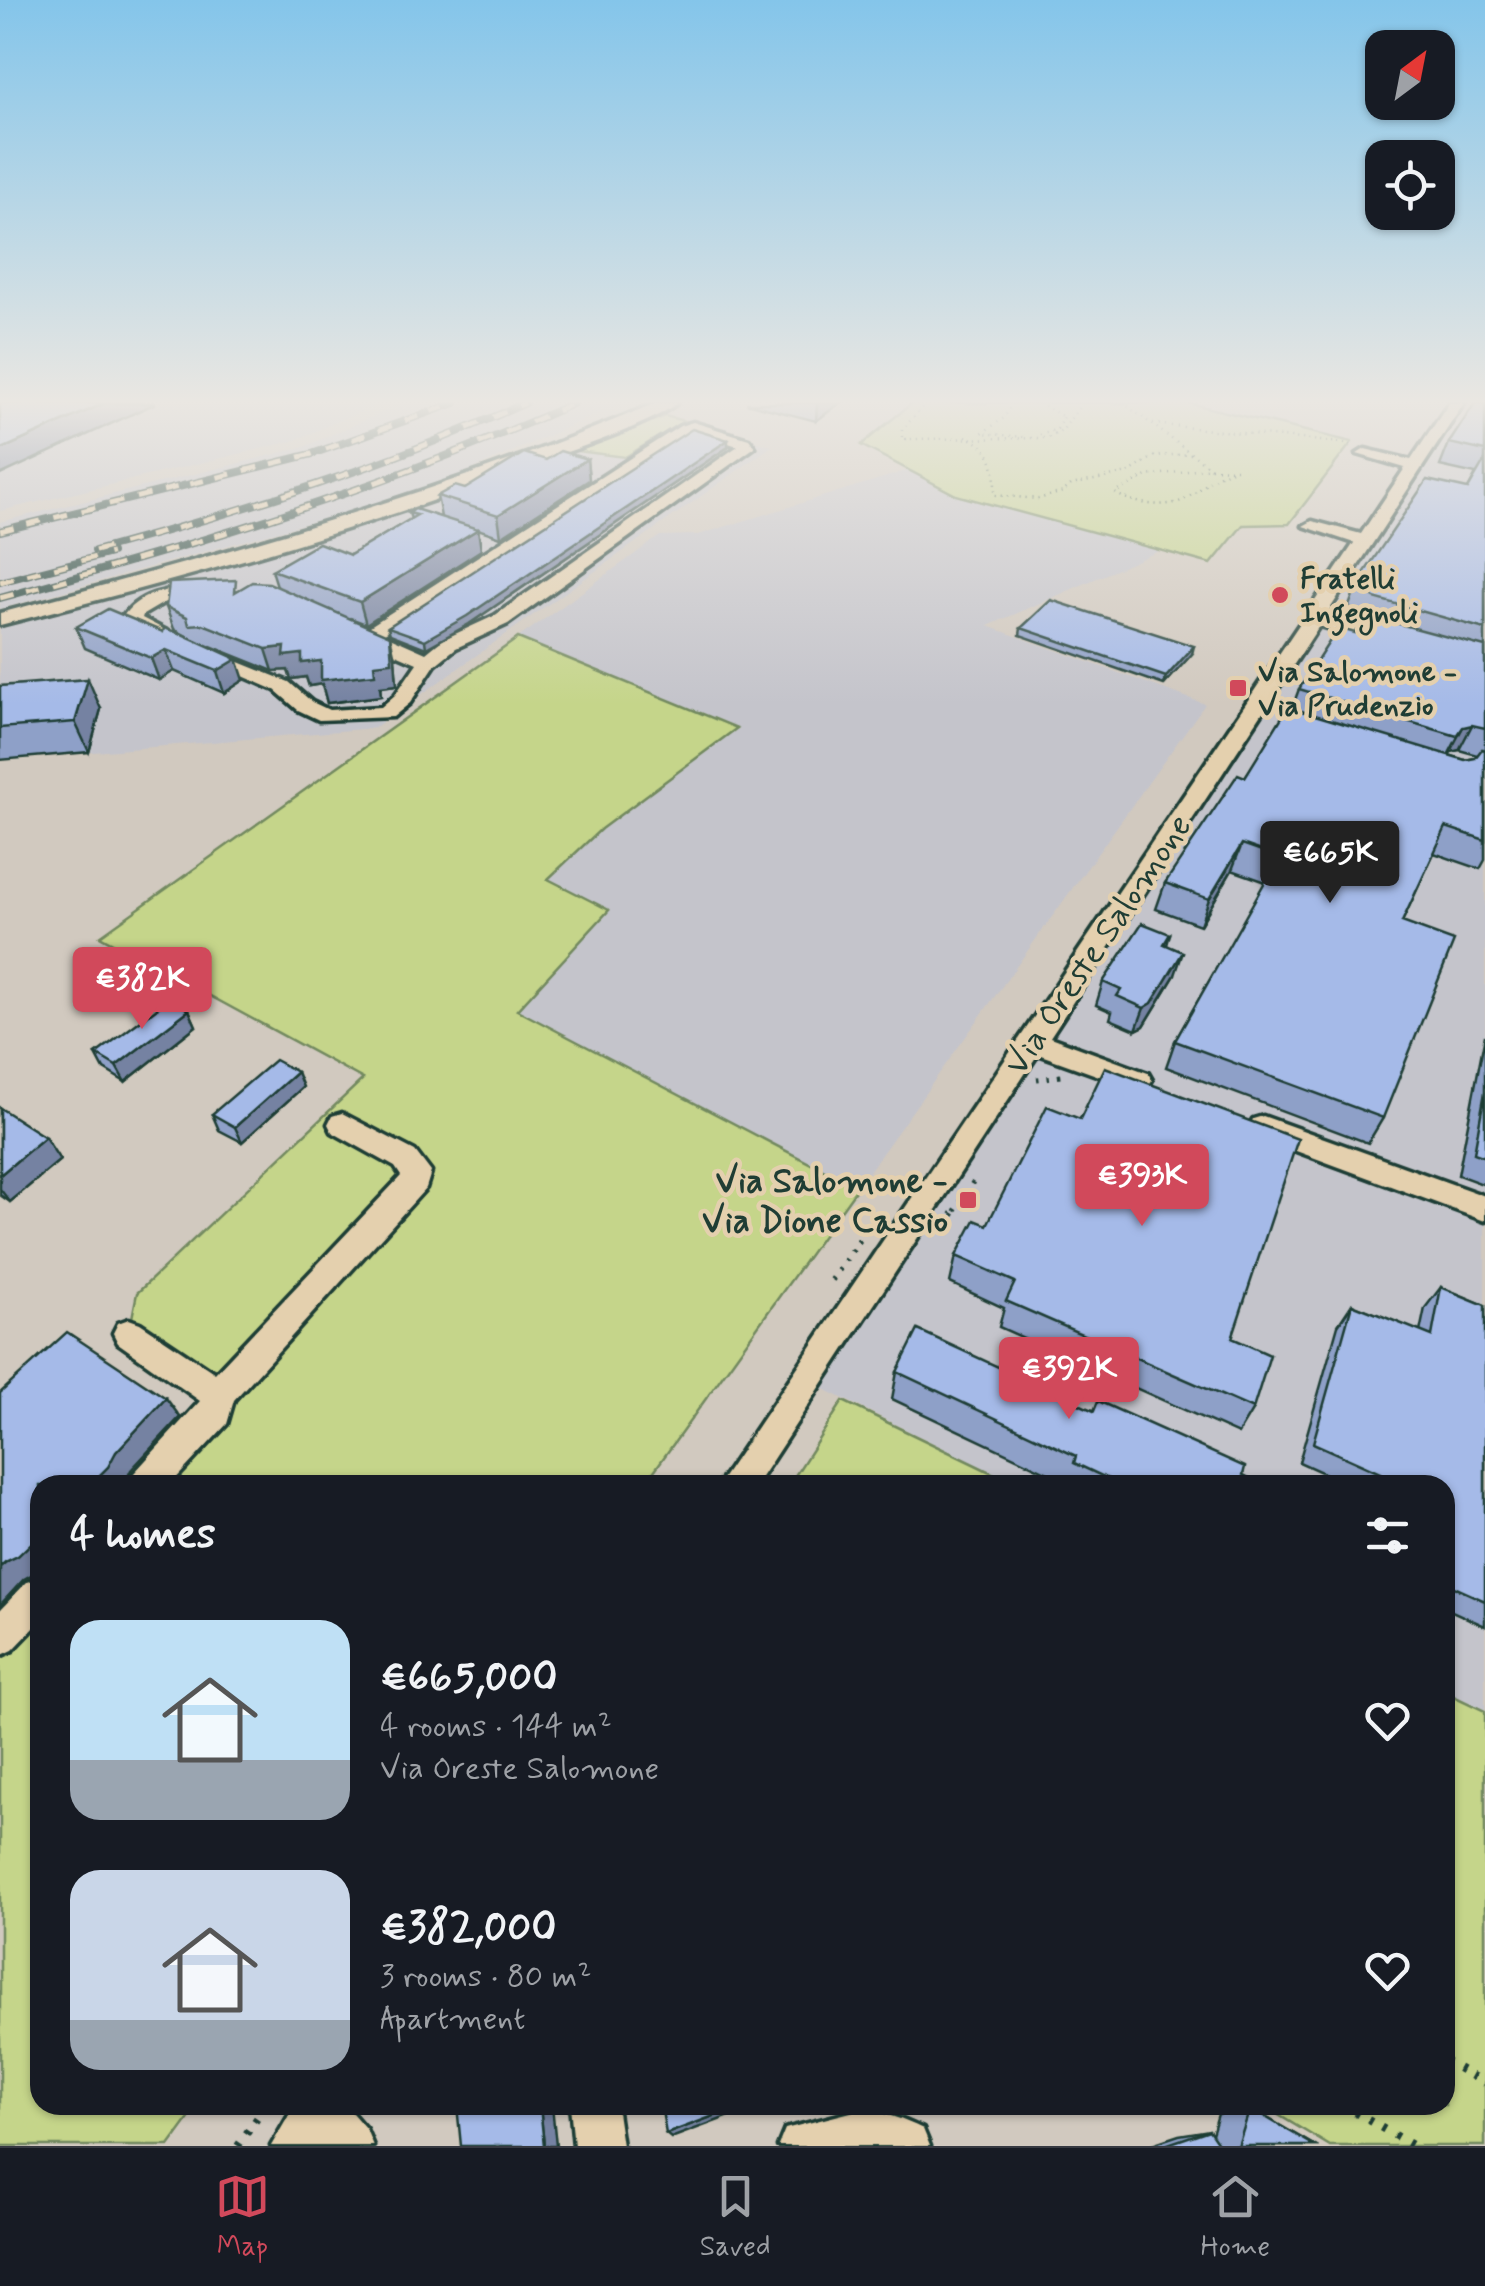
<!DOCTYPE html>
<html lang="en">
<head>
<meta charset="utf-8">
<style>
	:root { --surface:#171b24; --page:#242831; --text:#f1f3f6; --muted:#9ea1a6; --line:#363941; --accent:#d1495b }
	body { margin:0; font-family:Mynerve,sans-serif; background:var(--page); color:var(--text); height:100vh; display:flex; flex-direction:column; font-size:38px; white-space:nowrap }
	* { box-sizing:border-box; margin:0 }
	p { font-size:32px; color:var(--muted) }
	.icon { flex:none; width:55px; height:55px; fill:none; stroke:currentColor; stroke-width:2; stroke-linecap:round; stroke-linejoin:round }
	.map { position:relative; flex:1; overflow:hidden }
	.details { position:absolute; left:30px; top:1475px; width:1425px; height:640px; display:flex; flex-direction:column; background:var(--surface); border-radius:30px; box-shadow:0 2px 8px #0004 }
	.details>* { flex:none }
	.needle { width:65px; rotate:32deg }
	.tools { position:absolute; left:1365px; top:30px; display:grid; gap:20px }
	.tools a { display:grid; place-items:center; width:90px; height:90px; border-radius:20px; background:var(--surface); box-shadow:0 2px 8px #0004; font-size:50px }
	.price { position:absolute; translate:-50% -85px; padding:0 22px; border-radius:10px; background:var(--accent); color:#fff; font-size:32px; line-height:65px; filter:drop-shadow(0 2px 5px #0008) }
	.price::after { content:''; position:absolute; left:50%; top:60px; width:30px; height:22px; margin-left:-15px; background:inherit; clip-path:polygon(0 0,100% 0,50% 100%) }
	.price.current { background:#222; color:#fff }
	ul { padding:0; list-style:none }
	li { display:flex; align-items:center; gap:30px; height:250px; padding:0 40px }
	li span { display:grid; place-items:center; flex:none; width:280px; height:200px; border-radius:30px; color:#555 }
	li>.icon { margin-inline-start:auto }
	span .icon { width:120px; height:120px; fill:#fffc; stroke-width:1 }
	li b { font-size:42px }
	h2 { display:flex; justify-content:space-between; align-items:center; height:120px; padding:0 40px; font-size:42px }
	.tab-bar { display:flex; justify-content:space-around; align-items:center; height:140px; border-top:2px solid var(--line); background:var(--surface); font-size:28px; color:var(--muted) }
	.tab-bar a { display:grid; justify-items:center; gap:5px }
	.tab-bar .current { color:var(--accent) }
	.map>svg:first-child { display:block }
	.built { fill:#c4c4cb }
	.green { fill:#c5d58a; stroke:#72895f; stroke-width:2.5 }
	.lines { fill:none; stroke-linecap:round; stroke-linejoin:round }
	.minor-casing { stroke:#1f3d34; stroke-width:7 }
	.path-far3 { stroke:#1f3d34; stroke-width:2.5; stroke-dasharray:1 5; stroke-linecap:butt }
	.path-far2 { stroke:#1f3d34; stroke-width:5; stroke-dasharray:2.5 8; stroke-linecap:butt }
	.path-far1 { stroke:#1f3d34; stroke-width:6; stroke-dasharray:2.5 9; stroke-linecap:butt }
	.path { stroke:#1f3d34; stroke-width:8; stroke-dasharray:4 11; stroke-linecap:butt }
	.minor { fill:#e4d0ae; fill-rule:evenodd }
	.rail-casing { stroke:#1f3d34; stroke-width:8 }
	.rail { stroke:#e4d0ae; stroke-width:5; stroke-dasharray:14; stroke-linecap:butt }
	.wall { fill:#8ea0c8; stroke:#1f3d34; stroke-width:2.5; fill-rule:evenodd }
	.shaded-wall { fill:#7482a2; stroke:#1f3d34; stroke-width:2.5 }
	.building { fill:#a5bae8; stroke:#1f3d34; stroke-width:2.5 }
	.poi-dot { fill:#d1495b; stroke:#e4d0ae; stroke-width:4 }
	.labels { text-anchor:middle; stroke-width:9; stroke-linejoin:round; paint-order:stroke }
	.far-poi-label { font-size:30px; font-weight:bold; fill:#1f3d34; stroke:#e4d0ae; text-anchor:start }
	.street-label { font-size:35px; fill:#1f3d34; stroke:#e4d0ae }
	.poi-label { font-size:35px; font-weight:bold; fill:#1f3d34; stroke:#e4d0ae; text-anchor:end }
</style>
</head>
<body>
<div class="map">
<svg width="1485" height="2146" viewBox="0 0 1485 2146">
	<rect width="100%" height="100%" fill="#d1c9bf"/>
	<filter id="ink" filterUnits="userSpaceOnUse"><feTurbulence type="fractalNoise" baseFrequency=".01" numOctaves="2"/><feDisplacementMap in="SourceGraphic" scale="20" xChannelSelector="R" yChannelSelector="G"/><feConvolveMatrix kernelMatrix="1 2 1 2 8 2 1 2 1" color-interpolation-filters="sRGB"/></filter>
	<g filter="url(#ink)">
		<g class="built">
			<path d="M0 403H380L293 441 0 511Z"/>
			<path d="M403 403H622L462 474 354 510 0 609V522L304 447Z"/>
			<path d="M1457 403H1485V1711L1445 1692V1485H1017L806 1380Z"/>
			<path d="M665 416 772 446 374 728 0 760V628L390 518 545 464Z"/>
			<path d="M909 470 962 497 1161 550 988 626 1205 704 857 1188 516 1009 609 911 547 879 601 829 736 727 518 638 660 536 698 535Z"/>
		</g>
		<g class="green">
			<path d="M912 403H1188L1352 442 1289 524 1243 525 1211 564 956 495 861 445Z"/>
			<path d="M665 416 684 421 625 457 577 451Z"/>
			<path d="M518 638 737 728 601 829 548 879 609 910 517 1010 857 1188 644 1485H146L215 1413 129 1333 137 1293 363 1079 100 936Z"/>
			<path d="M843 1401 1017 1485H789Z"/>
			<path d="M40 1595V2105H199L169 2146H0V1637Z"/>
			<path d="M1445 1692 1485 1711V2146H1330L1262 2105H1445Z"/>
		</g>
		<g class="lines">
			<g class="minor-casing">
				<g id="minor">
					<path d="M656 403H677C648 426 582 446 545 460 368 528 184 579 0 625V613C223 554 443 493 656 403Z"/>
					<path d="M1449 403H1464L1326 615 1399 637 1402 641 1392 647 1319 626 1050 1037 1148 1073 1152 1080 1148 1087 1138 1090 1038 1054 756 1485H718L1354 543 1303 526 1312 521 1361 534 1405 468 1357 454 1365 449 1411 460Z"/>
					<path d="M693 422 749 439 755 447 508 624 456 648 435 665 410 703 393 717 319 720 298 710 275 690 195 655 205 649 212 651 289 682 312 702 329 710 381 707 395 695 417 663 352 635V627L367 628 680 426ZM692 432 738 446 494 616 442 640 426 653 383 634Z"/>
					<path d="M201 586 210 592 208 596 165 602 143 615 142 618 169 632V640H155L121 620C137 591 171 589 201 586Z"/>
					<path d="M342 1113 415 1151 431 1172 426 1188 234 1400 227 1424 170 1485H128L134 1473 200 1401 118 1343 113 1333 118 1323 129 1319 140 1323 215 1373 401 1176 395 1167 332 1132 328 1124 332 1116Z"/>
					<path d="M1263 1116 1485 1196V1221L1253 1135 1249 1127 1253 1119Z"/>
					<path d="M40 1576V1622L13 1650 0 1656V1610L27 1582Z"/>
					<path d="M295 2105H345L366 2129 373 2146H271Z"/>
					<path d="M570 2105H616L622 2146H574Z"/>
					<path d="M855 2111C880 2110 900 2118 923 2129L930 2146H778L785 2129Z"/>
				</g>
			</g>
			<g class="path-far3">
				<path d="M926 403 902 430V439L1048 438 1062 431 1082 403"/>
				<path d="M1012 403 1004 418 982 433 1024 437"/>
				<path d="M1039 403 1062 416"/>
				<path d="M1123 403 1211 468"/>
				<path d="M1153 424 1351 444"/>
				<path d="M1040 435 1057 429 1063 417"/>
				<path d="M966 436C995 450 995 465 995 495L1038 499 1063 492 1071 485 1128 473 1155 456 1192 454"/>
				<path d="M1211 468 1236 469C1214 474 1205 487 1187 498 1168 510 1132 504 1115 493L1147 476Z"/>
			</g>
			<g class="path-far2">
				<path d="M1037 1079 1061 1076"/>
				<path d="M955 1211 973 1182"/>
			</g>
			<g class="path-far1">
				<path d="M952 1215 956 1209"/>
				<path d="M832 1280 868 1228"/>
			</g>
			<g class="path">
				<path d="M1445 2061 1485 2083"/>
				<path d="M1342 2105 1413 2146"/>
				<path d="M238 2146 266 2105"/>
			</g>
			<use href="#minor" class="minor"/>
			<g class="rail-casing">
				<g id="rail">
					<path d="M0 531 312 454 455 403"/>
					<path d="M95 551C242 511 386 466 525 403"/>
					<path d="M0 582 111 553"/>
					<path d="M0 598C196 545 388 486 574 403"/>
				</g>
			</g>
			<use href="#rail" class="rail"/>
		</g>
		<g class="wall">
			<path d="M746 403H840L816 421Z"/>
			<path d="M1485 403V860L1480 869 1434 853 1402 922 1383 1118 1368 1143 1166 1067 1175 1041 1266 882 1232 870 1200 925 1156 909 1165 883 1245 777 1292 708 1299 689 1355 633 1363 621 1349 606 1358 582 1468 489 1476 474 1440 466 1449 443ZM1459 750 1477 755 1475 758 1465 760 1449 755 1451 752Z"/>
			<path d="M728 447 469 624 426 648 390 634 388 627Z"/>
			<path d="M587 459 589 480 501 537 478 529 481 550 366 624 350 618 395 658 397 685 380 687 381 696 327 703 322 684 309 686 306 677 291 679 288 670 273 671 211 646 209 647 244 680 224 693 174 671 159 680 85 648 76 627 163 632 194 640 174 629 166 607 239 590 277 586 272 570 350 555 411 519 409 513 441 517 437 496 465 489 546 460Z"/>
			<path d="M1021 628 1192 654 1164 685 1020 635Z"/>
			<path d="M0 686 101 709 89 752 0 760Z"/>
			<path d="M1170 934 1167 945 1175 975 1144 1026 1136 1030 1110 1019 1112 1012 1096 1005 1103 982Z"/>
			<path d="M189 1010 196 1026 125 1082 104 1069 96 1054Z"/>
			<path d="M1485 1035V1185L1458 1175Z"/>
			<path d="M303 1087 242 1142 219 1130 212 1114Z"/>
			<path d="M0 1108 60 1160 10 1202 0 1195Z"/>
			<path d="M956 1256 1232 1338 1253 1409 1238 1434 999 1327 1004 1308 950 1283Z"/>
			<path d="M1441 1287 1485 1305V1626L1445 1608V1485H1350L1299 1462 1338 1325 1352 1304 1420 1332 1425 1308Z"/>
			<path d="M897 1372 1094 1410 1243 1475 1261 1485H1064L1065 1481 892 1399Z"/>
			<path d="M1250 2108 1315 2146H1146L1179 2135 1209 2130 1212 2134 1218 2114Z"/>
		</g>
		<g class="shaded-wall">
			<path d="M105 403H156L0 475V450Z"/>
			<path d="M817 403H840L816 421Z"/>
			<path d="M728 440V447L469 624 426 648 425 640Z"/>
			<path d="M587 459 589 480 501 537 498 515Z"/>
			<path d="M478 529 481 550 366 624 360 602Z"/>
			<path d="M390 636 395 658 397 685 380 687 381 696 327 703 322 684 309 686 306 677 291 679 288 670 273 671 266 649 285 647 321 661 374 664Z"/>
			<path d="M1194 646 1192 654 1164 685 1166 677Z"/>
			<path d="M166 650 174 671 159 680 151 658Z"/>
			<path d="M237 659 244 680 224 693 217 671Z"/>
			<path d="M88 679 101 709 89 752 75 722Z"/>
			<path d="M1472 725 1459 750 1451 752 1445 761 1463 727Z"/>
			<path d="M1242 844 1232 870 1200 925 1209 899Z"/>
			<path d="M1183 952 1175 975 1144 1026 1136 1030 1144 1008Z"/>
			<path d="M189 1010 196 1026 125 1082 116 1066Z"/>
			<path d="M297 1072 303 1087 242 1142 235 1127Z"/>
			<path d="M45 1137 60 1160 10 1202 0 1189V1175Z"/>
			<path d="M166 1398 180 1417 131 1470 124 1485H90L116 1452Z"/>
			<path d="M40 1535V1570L24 1579 0 1605V1567Z"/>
			<path d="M540 2105H552L556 2146H544Z"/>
			<path d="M743 2105H759L671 2138 666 2134Z"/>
		</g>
		<g class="building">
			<path d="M0 403H105L0 450Z"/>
			<path d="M1475 403H1485V451L1449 443Z"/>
			<path d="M692 429 728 440 467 616 425 640 388 627Z"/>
			<path d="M560 451 587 459 498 515 437 496 455 486 465 489 524 453 546 460Z"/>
			<path d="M1485 460V629L1374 598 1358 582 1427 480 1468 489Z"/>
			<path d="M415 509 478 529 360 602 272 570 319 543 350 555 417 515 409 513Z"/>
			<path d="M236 580 235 592 252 582 269 583 390 636 392 662 374 664 375 674 321 680V661L302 663V654L284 656 285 647 266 649 203 624 189 625 187 617 166 607 169 583Z"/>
			<path d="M1051 600 1194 646 1166 677 1021 628Z"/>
			<path d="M108 609 163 632 164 628 182 634 237 659 217 671 166 650 151 658 76 627Z"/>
			<path d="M1366 615 1485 647V728L1472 725 1463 727 1457 736 1299 689 1338 628 1355 633Z"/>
			<path d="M88 679 75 722 0 728V686Z"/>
			<path d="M1288 707 1465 760 1475 758 1482 749 1485 750V840L1446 827 1402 922 1454 941 1383 1118 1175 1041 1279 857 1242 844 1209 899 1165 883 1238 774 1245 777Z"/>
			<path d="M1142 923 1170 934 1164 944 1183 952 1152 1003 1144 1008 1117 996 1121 990 1103 982Z"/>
			<path d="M169 999 189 1010 116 1066 96 1054Z"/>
			<path d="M275 1060 297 1072 235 1127 212 1114Z"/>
			<path d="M1105 1067 1298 1139 1232 1338 1270 1355 1253 1409 1006 1301 1015 1282 956 1256 975 1220 987 1225 1047 1106 1080 1119Z"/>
			<path d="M1485 1092V1157L1474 1153Z"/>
			<path d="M0 1108 45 1137 0 1175Z"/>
			<path d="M1441 1287 1485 1305V1601L1445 1583V1485H1397L1398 1481 1313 1443 1352 1304 1432 1336Z"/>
			<path d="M918 1330 1094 1411 1098 1401 1245 1467 1243 1475 1262 1484 1261 1485H1121L1074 1463 1076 1456 897 1372Z"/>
			<path d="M67 1332 166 1398 116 1452 108 1467 90 1485H40V1535L18 1556 5 1562 0 1567V1393Z"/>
			<path d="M457 2105H540L544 2146H461Z"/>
			<path d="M661 2105H743L666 2134Z"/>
			<path d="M1250 2108 1315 2146H1238Z"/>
			<path d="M1209 2130 1220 2146H1162Z"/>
		</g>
	</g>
	<linearGradient id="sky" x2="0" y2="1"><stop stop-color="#84c5ea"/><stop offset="0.57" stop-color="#eae7e2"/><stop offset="1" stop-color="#eae7e2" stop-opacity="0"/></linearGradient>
	<rect width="1485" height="704" fill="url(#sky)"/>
	<g class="poi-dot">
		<circle cx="1280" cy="595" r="10"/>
		<rect x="1228" y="678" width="20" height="20" rx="5"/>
		<rect x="958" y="1190" width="20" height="20" rx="5"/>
	</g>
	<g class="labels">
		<g class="far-poi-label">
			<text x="1300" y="588">Fratelli<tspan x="1300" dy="34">Ingegnoli</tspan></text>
			<text x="1258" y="681">Via Salomone -<tspan x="1258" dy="34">Via Prudenzio</tspan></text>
		</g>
		<g class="street-label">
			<text transform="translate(1097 944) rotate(-56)" y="12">Via Oreste Salomone</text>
		</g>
		<g class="poi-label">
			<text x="948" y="1192">Via Salomone -<tspan x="948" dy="40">Via Dione Cassio</tspan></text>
		</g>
	</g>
</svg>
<div class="tools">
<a><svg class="needle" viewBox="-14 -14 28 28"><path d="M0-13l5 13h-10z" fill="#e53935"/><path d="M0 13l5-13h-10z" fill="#9ea1a6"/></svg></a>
<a><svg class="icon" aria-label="locate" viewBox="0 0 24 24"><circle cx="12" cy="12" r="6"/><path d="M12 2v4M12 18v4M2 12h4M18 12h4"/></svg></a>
</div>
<b class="price current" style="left:1330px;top:906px">€665K</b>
<b class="price" style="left:142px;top:1032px">€382K</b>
<b class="price" style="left:1142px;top:1229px">€393K</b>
<b class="price" style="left:1069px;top:1422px">€392K</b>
<section class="details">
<h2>4 homes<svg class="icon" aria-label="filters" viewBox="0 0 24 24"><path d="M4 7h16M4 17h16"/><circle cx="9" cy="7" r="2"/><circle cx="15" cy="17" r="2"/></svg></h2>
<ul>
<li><span style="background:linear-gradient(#bfe0f5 70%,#9aa5b1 0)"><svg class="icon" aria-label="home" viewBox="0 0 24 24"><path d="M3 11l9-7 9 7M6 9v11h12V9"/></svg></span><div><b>€665,000</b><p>4 rooms · 144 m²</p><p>Via Oreste Salomone</p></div><svg class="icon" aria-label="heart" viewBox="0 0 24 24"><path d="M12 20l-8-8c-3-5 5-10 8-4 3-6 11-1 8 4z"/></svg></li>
<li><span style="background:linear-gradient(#c9d6e8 75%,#9aa5b1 0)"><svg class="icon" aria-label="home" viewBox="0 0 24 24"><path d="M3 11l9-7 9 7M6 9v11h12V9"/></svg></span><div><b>€382,000</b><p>3 rooms · 80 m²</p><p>Apartment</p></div><svg class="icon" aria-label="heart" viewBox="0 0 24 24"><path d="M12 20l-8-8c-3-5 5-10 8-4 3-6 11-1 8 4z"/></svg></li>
</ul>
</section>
</div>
<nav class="tab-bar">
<a class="current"><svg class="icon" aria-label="map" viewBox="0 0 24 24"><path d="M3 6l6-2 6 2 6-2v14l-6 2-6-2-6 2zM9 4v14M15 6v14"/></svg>Map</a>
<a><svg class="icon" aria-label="saved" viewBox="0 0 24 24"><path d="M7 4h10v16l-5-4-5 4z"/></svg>Saved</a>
<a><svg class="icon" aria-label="home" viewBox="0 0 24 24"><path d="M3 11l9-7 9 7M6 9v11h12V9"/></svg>Home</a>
</nav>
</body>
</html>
